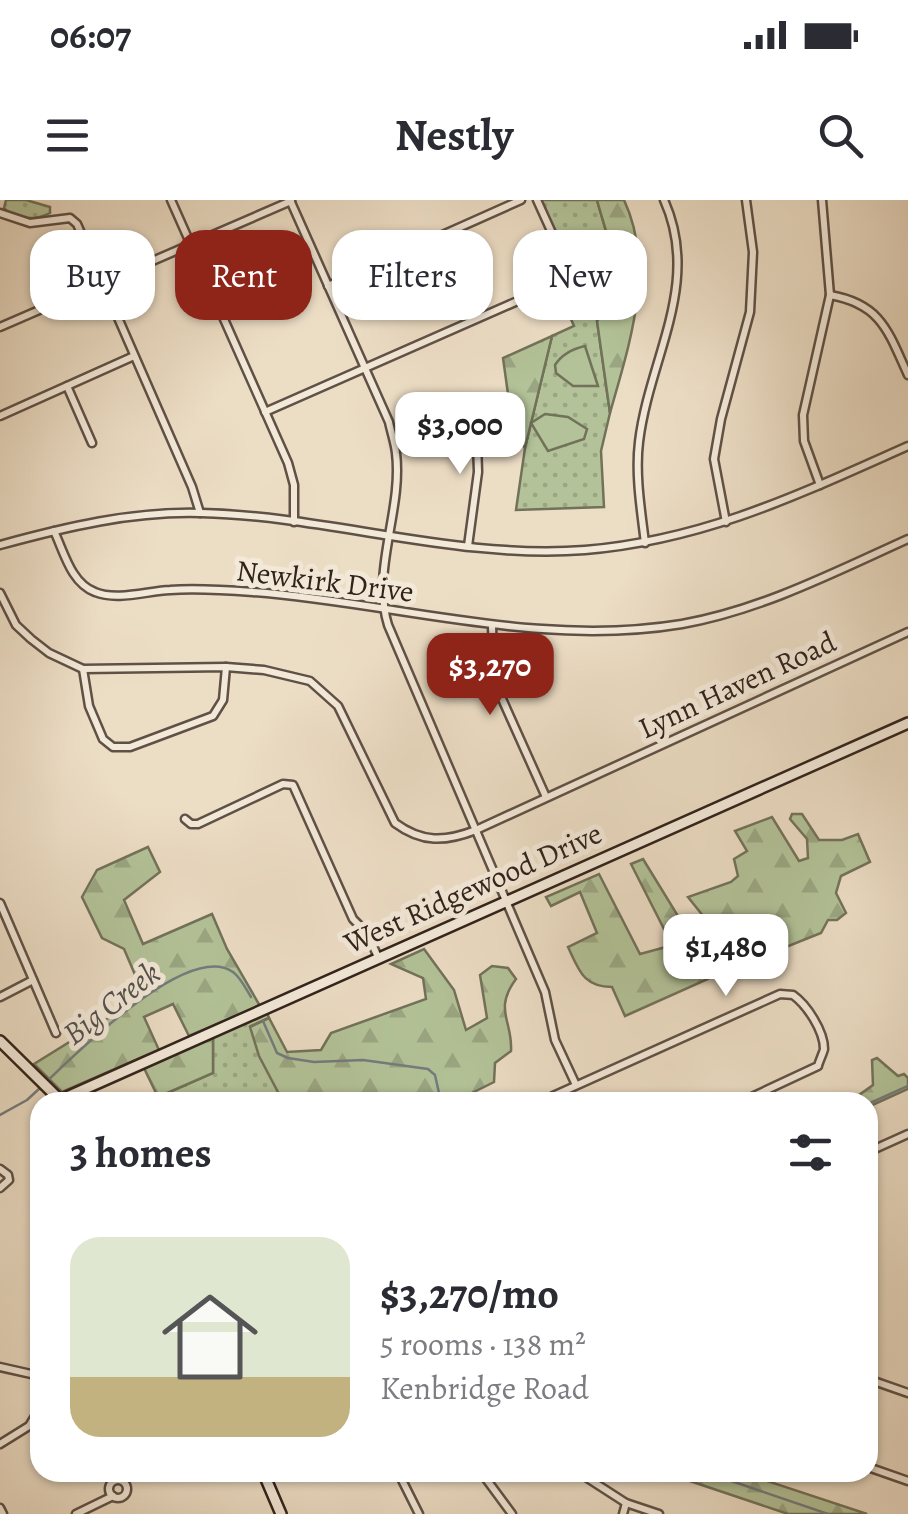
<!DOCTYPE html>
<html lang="en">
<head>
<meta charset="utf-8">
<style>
	:root { --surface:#fff; --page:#f7f7f7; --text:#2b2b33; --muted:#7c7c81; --accent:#8f2418 }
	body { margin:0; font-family:Alegreya,serif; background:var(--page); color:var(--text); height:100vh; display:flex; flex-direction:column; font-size:38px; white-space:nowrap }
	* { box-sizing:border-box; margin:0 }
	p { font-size:32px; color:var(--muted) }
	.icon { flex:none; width:55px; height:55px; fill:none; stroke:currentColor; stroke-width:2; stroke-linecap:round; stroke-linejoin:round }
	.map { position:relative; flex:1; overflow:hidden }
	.sheet { position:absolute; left:30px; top:892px; width:848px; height:390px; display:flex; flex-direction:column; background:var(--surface); border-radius:30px; box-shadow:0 2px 8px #0004 }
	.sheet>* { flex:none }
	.guide { position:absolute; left:30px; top:30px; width:850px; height:90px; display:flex; gap:20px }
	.price { position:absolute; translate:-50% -85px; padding:0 22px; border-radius:20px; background:#fff; color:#222; font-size:32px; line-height:65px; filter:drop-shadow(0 2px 5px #0008) }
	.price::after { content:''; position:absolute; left:50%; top:60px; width:30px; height:22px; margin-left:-15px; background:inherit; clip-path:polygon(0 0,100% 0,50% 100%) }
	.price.active { background:var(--accent); color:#fff }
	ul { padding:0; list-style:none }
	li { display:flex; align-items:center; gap:30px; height:250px; padding:0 40px }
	li span { display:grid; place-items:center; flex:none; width:280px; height:200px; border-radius:30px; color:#555 }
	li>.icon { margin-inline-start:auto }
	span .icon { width:120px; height:120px; fill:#fffc; stroke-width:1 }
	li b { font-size:42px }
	h2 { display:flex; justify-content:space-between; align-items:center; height:120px; padding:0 40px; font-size:42px }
	.pill { padding:0 35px; border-radius:30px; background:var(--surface); box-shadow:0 2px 8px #0004; font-size:35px; line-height:90px }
	.pill.active { background:var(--accent); color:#fff }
	.status { display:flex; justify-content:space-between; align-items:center; height:70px; padding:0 50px; background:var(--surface); direction:ltr }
	.status svg { height:28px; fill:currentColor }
	header { display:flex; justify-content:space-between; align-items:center; height:130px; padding:0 40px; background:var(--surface); font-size:45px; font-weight:600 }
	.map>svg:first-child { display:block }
	.grass { fill:url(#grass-dots); stroke:#72725a; stroke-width:2.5 }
	.forest { fill:url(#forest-firs); stroke:#72725a; stroke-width:2.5 }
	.garden { fill:#b3c298; stroke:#72725a; stroke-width:2.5 }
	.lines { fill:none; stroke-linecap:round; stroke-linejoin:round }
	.stream { stroke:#737c7e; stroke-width:2.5 }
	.street-casing { stroke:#605146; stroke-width:11 }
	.secondary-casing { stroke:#31221b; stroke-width:14 }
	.street { stroke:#f3e9d9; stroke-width:6 }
	.secondary { stroke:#f3e9d9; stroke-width:9 }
	.labels { text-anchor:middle; stroke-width:10; stroke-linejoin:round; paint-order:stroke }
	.street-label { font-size:30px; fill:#31221b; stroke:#f3e9d9 }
	.water-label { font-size:32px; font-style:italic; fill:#524f4d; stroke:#f3e9d9 }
</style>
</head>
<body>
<div class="status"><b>06:07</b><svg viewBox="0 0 49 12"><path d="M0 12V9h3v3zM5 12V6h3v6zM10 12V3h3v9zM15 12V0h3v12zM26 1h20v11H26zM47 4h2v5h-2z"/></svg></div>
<header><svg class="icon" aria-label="menu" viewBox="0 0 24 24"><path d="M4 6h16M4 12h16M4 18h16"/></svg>Nestly<svg class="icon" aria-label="search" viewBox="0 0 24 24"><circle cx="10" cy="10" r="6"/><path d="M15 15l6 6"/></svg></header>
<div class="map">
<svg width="908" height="1314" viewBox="0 0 908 1314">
	<defs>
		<pattern id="grass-dots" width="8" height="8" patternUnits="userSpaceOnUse" patternTransform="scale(2.5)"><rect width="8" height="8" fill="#b3c298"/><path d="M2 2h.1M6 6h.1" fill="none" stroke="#9aa682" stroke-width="1.8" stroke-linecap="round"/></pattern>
		<pattern id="forest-firs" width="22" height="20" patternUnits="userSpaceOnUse" patternTransform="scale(2.5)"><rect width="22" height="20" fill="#b3c298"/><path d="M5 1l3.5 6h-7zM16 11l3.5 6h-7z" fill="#9aa682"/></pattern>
	</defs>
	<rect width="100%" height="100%" fill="#ecddc5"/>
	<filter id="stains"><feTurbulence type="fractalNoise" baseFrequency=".002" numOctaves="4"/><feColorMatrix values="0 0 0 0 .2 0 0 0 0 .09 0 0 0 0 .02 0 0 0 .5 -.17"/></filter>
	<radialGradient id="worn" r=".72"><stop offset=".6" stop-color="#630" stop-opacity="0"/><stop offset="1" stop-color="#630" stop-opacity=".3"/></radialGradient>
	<g class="grass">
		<path d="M6 0H26L50 7V13C36 20 14 21 4 8Z"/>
		<path d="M540 0H597C608 42 629 84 597 121L610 213 601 251 604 307 516 310 525 248 552 136 574 126 557 88 570 82 573 76Z"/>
		<path d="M267 813 269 818 251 826 313 898 334 897 337 902H161L158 897 213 873V836Z"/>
	</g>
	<g class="forest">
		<path d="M597 0H624C656 68 629 145 610 213L597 121C629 84 608 42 597 0Z"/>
		<path d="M552 136 525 248 513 230 503 158Z"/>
		<path d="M792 614H802L819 640H842L858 634 870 662 841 676 836 693 846 713 837 720H828L821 733 746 763 737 749 728 747 688 697 731 682 738 676 734 659 747 651 735 631 772 617 799 661 808 658 807 639 790 619Z"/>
		<path d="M148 647 160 672 124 700 143 744 212 714 227 749 260 806 189 836 173 804 144 817 159 850 62 892 34 864 121 810 136 777 124 749 102 738 82 697 97 670Z"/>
		<path d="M643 659 678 716 708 779 625 816 612 787C583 787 579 770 568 747L597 733 580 692 551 706 546 697 599 674 640 754 666 747 667 735 631 664Z"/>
		<path d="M424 749 454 790 466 830 487 818 480 775 492 766 508 768 516 779C493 810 513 821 511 851L495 863 494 882 462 898 464 902H337L334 897 279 894 259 856 250 827 269 818 287 852 321 850 331 833 426 799 423 778 391 764Z"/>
		<path d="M213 836V873L158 897 144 868Z"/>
		<path d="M877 858 898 876 904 874 908 878V889L868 907V902H849L873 885 872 860Z"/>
		<path d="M666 1273H752V1276L867 1314H788Z"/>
	</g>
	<g class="garden">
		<path d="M585 146 598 186H573L556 173 555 165C562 154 572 149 585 146Z"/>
		<path d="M545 214 568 217 587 229 584 239 548 251 531 223Z"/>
	</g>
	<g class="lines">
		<g class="stream">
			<path d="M263 821 277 853 288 858 314 862 363 860 428 869 435 875 441 902"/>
			<path d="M46 882C77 853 188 741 233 772 241 778 246 789 251 797"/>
			<path d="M868 904 908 886"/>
			<path d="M0 915 27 900 40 888"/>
			<path d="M705 1272 828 1314"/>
		</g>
		<g class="street-casing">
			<g id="street">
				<path d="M171 0 288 263 294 285V322"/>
				<path d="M290 0 389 222C391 232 395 243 396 253 403 310 371 369 388 425L545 792 555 840 576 885"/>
				<path d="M0 13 30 23 70 18 77 24 192 287 200 313"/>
				<path d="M328 86 521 0"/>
				<path d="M830 95C881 104 888 131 908 175"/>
				<path d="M0 127 291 1"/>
				<path d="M67 186 92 243"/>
				<path d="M265 212 572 77 537 0"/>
				<path d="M0 216 134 156"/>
				<path d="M820 285 804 241 803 215 830 95 822 0"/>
				<path d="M726 322 714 259 721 219 750 112 753 52 746 0"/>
				<path d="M54 331C64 352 71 383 95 392 117 401 147 391 170 390 198 388 226 390 253 392 397 403 537 448 682 424 761 410 835 372 908 339"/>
				<path d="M645 343C641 310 635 274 639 242 649 158 702 84 664 0"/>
				<path d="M0 345C66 327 132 311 201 313 330 316 456 360 585 350 705 340 800 294 908 246"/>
				<path d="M468 346 478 272 476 211"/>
				<path d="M0 393 16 425 31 439 49 453 83 469 226 467 264 470 310 481 338 506 395 623C422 643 445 642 476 630L908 432"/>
				<path d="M492 426 494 481 546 597"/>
				<path d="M83 469 89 506 103 539 113 547H130L213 516 223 500 226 467"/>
				<path d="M185 619 191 624H198L283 584 293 585 353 719 367 733 378 757"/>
				<path d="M0 703 56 833"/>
				<path d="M0 797 33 780"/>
				<path d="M546 902 553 896 780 794 793 795C807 805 824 831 824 849 824 851 818 864 818 866L741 902"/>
				<path d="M868 952 908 934"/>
				<path d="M0 969 8 975 9 980 0 988"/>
				<path d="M0 1167 40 1176"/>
				<path d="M868 1179 908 1193"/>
				<path d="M0 1244 29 1226 40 1208"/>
				<path d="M868 1267 908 1281"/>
				<path d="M398 1272 419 1314"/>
				<path d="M481 1272 512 1314"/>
				<path d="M578 1272 626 1303 659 1314"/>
				<circle cx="118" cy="1289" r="9"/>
				<path d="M0 1308 3 1314"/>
				<path d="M76 1314 113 1296"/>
				<path d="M623 1314 626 1303"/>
			</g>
		</g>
		<g class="secondary-casing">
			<g id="secondary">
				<path d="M0 841 62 902"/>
				<path d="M60 900 908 523"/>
				<path d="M263 1272 281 1314"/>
			</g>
		</g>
		<use href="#street" class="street"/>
		<use href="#secondary" class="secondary"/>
	</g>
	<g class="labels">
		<g class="street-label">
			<text transform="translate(325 381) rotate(7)" y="10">Newkirk Drive</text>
			<text transform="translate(737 485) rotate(-25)" y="10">Lynn Haven Road</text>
			<text transform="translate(473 688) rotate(-24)" y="10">West Ridgewood Drive</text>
		</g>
		<g class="water-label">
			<text transform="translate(111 803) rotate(-38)" y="11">Big Creek</text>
		</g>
	</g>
	<rect width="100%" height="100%" filter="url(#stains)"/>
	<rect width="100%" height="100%" fill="url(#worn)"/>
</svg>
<b class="price" style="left:460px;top:277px">$3,000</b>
<b class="price active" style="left:490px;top:518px">$3,270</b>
<b class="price" style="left:726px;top:799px">$1,480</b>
<div class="guide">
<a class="pill">Buy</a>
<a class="pill active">Rent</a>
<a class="pill">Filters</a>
<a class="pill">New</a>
</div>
<section class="sheet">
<h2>3 homes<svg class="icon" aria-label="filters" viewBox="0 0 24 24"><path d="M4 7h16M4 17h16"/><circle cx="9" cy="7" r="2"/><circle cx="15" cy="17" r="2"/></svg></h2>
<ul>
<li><span style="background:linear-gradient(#dfe7d0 70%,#c2b280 0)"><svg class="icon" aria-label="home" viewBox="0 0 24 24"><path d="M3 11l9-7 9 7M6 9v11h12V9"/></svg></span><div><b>$3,270/mo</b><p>5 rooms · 138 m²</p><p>Kenbridge Road</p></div></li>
</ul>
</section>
</div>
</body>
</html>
